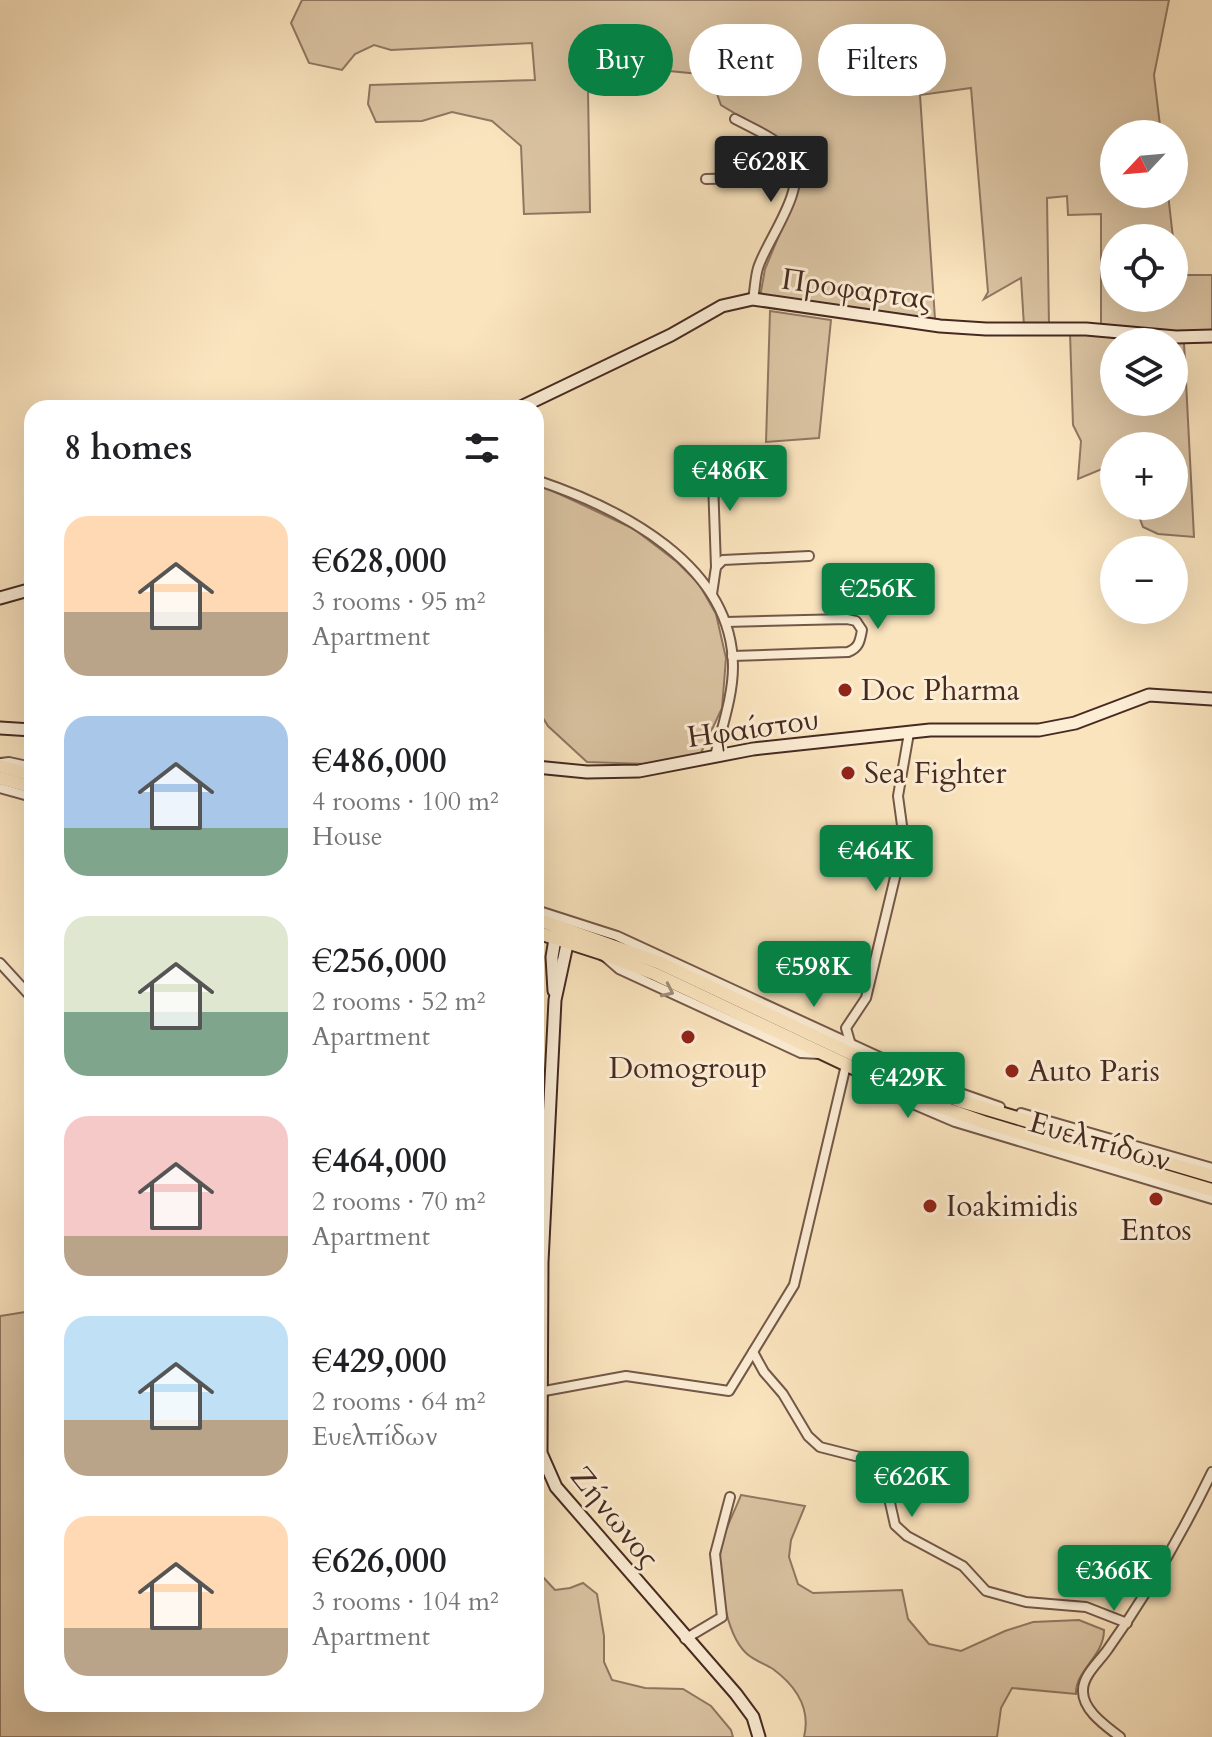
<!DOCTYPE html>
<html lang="en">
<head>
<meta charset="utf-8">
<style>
	:root { --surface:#fff; --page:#f6f6f6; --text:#202124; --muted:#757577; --accent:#0b8043 }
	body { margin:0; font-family:Cardo,serif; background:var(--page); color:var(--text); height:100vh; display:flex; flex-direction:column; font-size:30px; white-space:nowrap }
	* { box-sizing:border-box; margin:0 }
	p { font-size:26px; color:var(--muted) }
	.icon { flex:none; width:44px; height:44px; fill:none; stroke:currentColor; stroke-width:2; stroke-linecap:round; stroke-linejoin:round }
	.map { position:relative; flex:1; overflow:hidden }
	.details { position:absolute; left:24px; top:400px; width:520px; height:1312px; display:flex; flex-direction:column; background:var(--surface); border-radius:24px; box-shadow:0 8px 32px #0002 }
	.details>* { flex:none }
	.hud { position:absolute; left:568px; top:24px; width:524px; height:72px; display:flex; gap:16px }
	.needle { width:52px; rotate:244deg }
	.tools { position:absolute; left:1100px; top:120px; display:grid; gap:16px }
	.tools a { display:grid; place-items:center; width:88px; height:88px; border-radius:50%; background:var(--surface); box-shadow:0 8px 32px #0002; font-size:40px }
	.price { position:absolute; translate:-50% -68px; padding:0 18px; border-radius:8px; background:var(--accent); color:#fff; font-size:26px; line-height:52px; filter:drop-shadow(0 2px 4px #0008) }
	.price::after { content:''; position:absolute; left:50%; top:48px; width:24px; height:18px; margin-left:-12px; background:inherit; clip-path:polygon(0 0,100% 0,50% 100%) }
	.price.active { background:#222; color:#fff }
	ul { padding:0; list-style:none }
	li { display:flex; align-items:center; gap:24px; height:200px; padding:0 40px }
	li span { display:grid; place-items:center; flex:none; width:224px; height:160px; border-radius:24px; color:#555 }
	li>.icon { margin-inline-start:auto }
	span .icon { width:96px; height:96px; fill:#fffc; stroke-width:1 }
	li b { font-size:34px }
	h2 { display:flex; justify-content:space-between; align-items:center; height:96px; padding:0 40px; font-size:34px }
	.chip { padding:0 28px; border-radius:36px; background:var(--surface); box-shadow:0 8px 32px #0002; font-size:28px; line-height:72px }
	.chip.active { background:var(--accent); color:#fff }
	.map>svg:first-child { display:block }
	.green { fill:#dbc4a3; stroke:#907762; stroke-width:2; fill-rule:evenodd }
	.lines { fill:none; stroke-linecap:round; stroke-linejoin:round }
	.street-casing { stroke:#735848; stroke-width:12 }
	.secondary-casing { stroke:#462a21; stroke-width:15 }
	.primary-casing { stroke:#462a21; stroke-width:16 }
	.street { stroke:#fcedd5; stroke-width:8 }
	.secondary { stroke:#fcedd5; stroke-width:11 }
	.primary { stroke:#fae4be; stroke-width:12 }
	.oneway { stroke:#a18c7b }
	.poi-dot { fill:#8f2418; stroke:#fcedd5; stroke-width:3 }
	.labels { text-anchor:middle; stroke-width:6; stroke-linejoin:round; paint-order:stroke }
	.street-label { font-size:30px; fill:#462a21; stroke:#fcedd5 }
	.poi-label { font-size:30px; fill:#462a21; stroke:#fcedd5; text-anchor:start }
</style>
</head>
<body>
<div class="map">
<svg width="1212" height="1737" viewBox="0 0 1212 1737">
	<rect width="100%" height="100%" fill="#fae4be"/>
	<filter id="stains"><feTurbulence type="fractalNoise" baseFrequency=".0025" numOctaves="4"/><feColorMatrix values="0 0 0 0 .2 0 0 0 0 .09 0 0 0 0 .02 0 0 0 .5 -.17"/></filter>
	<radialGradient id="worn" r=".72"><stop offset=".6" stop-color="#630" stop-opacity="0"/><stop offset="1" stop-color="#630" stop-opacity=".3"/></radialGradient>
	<g class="green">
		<path d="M302 0H1169L1154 75 1161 134H1114V194H1168L1173 238H1114V298H1174V243L1178 275H1212V333L1155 331 1101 325V214L1068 215 1067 196 1047 198 1049 325 1024 326 1021 278 984 299 988 292 971 88 920 95 935 319 940 322 760 297 765 269 800 185 796 157 774 137 721 105 710 75 648 69 588 90 590 212 524 214 521 146 492 121 452 112 422 121 376 122 368 104 370 85 535 80 532 43 391 50 374 45 355 54 342 70 309 63 291 23Z"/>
		<path d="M770 311 831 320 819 438 766 442Z"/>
		<path d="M1070 333H1092L1184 343 1194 537 1158 534 1143 527 1135 506H1174V446H1114V464L1078 479 1081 441 1073 425ZM1114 342H1174V402H1114Z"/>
		<path d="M536 483 634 529 677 562 699 584 716 614 726 658 722 708 700 755 647 764 587 762 548 726 536 707Z"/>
		<path d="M32 1311V1704H536V1534L542 1576 555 1590 570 1588 583 1583 597 1594 604 1636V1662L612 1680 645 1688 683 1689 711 1706 731 1730 733 1737H0V1316Z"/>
		<path d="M741 1495 805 1506 791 1540 789 1557 798 1584 813 1593 902 1590 908 1619 929 1644 961 1651 1005 1631 1033 1622 1079 1620 1104 1630C1104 1657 1075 1670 1076 1694L1012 1688 1001 1708 997 1737H804C811 1708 796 1686 773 1669 765 1664 753 1660 746 1653 725 1633 717 1575 721 1547 724 1530 735 1511 741 1495Z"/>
	</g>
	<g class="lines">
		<g class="street-casing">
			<g id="street">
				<path d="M735 119C750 127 784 142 792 157 808 190 767 239 758 268 755 278 755 289 753 299"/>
				<path d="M706 179 794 177"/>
				<path d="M715 458 713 481 716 567"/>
				<path d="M536 480C620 508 732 564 733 666 733 696 722 727 715 756"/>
				<path d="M712 594 716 567 723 560 809 556"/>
				<path d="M726 622 847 619 856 621 862 630C860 641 859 648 848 652L732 656"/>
				<path d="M0 763 9 762 32 767"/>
				<path d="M0 788 32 797"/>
				<path d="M536 910 617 936 949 1089 1000 1107"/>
				<path d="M604 956 619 969 801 1053 819 1054"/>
				<path d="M0 963 32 998"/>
				<path d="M851 1045 846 1028 866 998 904 840 898 796 909 733"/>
				<path d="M866 1079 887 1093 955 1122 1212 1199"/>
				<path d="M1021 1113 1212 1168"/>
				<path d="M753 1352 764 1372 783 1394 808 1436 820 1447 875 1461 886 1485 895 1525 907 1536 963 1566 986 1591 1026 1602 1086 1607 1127 1623"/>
				<path d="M539 1392 626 1376 729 1391 794 1285 846 1065 849 1067"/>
				<path d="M685 1639 722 1617 715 1554 730 1497"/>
				<path d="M1120 1737C1106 1726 1082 1710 1083 1690 1083 1675 1100 1661 1108 1649 1148 1593 1182 1534 1212 1472"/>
			</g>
		</g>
		<g class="secondary-casing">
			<g id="secondary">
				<path d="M519 408 671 335 722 306 753 299 940 326 986 329H1086L1176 337 1212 336"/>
				<path d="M0 598 32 589"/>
				<path d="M0 728 32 730"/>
				<path d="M536 767 587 772 639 771 753 749 930 730H1039L1075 723 1149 695 1212 699"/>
				<path d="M569 935 555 1000 542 1262 541 1453 556 1487 736 1694 753 1717 759 1737"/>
				<path d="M554 991 552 957 556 933"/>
			</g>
		</g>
		<g class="primary-casing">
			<g id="primary">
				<path d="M0 766 32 775"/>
				<path d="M0 778 32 787"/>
				<path d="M536 919 660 963 890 1072 960 1101 1212 1176"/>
				<path d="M536 932 601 953 655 974 921 1100 983 1122 1212 1190"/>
			</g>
		</g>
		<use href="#street" class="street"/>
		<use href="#secondary" class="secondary"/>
		<use href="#primary" class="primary"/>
	</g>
	<defs><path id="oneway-chevron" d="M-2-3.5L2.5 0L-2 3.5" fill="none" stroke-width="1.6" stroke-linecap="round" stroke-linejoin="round" transform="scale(2)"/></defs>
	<use class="oneway" href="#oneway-chevron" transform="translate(668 991) rotate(25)"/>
	<g class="poi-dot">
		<circle cx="845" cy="690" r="8"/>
		<circle cx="848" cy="773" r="8"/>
		<circle cx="688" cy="1037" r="8"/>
		<circle cx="1012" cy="1071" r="8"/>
		<circle cx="1156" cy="1199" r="8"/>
		<circle cx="930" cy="1206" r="8"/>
	</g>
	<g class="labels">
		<g class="street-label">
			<text transform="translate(857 289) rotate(8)" y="10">Προφαρτας</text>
			<text transform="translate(753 728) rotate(-8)" y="10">Ηφαίστου</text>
			<text transform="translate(1100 1141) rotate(16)" y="10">Ευελπίδων</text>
			<text transform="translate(615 1517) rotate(51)" y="10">Ζήνωνος</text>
		</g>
		<g class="poi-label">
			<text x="861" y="700">Doc Pharma</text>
			<text x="864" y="783">Sea Fighter</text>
			<text x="688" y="1078" text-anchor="middle">Domogroup</text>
			<text x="1028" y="1081">Auto Paris</text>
			<text x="946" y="1216">Ioakimidis</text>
			<text x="1156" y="1240" text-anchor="middle">Entos</text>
		</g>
	</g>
	<rect width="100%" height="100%" filter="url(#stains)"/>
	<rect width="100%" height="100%" fill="url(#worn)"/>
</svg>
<div class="tools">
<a><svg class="needle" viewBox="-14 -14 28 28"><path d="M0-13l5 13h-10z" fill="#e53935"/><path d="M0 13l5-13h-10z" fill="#757577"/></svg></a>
<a><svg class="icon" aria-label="locate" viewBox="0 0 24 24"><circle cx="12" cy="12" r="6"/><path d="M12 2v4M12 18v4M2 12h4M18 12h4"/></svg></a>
<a><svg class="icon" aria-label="layers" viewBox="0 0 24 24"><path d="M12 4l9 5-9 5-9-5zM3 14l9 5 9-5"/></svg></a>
<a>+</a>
<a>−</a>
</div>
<b class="price active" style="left:771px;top:204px">€628K</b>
<b class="price" style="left:730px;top:513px">€486K</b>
<b class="price" style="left:878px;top:631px">€256K</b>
<b class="price" style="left:876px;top:893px">€464K</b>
<b class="price" style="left:814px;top:1009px">€598K</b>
<b class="price" style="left:908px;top:1120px">€429K</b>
<b class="price" style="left:912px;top:1519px">€626K</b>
<b class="price" style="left:1114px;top:1613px">€366K</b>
<div class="hud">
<a class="chip active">Buy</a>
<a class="chip">Rent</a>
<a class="chip">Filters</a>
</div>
<section class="details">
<h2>8 homes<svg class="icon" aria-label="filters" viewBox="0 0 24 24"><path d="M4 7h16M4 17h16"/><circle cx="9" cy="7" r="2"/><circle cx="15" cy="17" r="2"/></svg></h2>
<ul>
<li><span style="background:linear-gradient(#ffd9b3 60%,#b9a48a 0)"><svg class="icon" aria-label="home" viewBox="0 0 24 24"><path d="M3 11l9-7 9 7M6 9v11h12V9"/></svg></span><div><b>€628,000</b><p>3 rooms · 95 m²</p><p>Apartment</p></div></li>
<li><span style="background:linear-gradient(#a9c7e8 70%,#7fa58c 0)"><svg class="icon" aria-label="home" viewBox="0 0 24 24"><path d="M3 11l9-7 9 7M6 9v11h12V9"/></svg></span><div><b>€486,000</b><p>4 rooms · 100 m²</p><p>House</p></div></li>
<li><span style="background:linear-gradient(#dfe7d0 60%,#7fa58c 0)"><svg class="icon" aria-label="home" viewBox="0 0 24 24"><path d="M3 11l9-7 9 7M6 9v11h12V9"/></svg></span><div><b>€256,000</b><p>2 rooms · 52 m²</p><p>Apartment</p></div></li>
<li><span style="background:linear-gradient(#f6c9c9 75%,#b9a48a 0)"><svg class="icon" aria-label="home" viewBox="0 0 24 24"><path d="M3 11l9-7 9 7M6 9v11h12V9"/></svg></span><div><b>€464,000</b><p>2 rooms · 70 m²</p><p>Apartment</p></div></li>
<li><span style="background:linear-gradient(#bfe0f5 65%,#b9a48a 0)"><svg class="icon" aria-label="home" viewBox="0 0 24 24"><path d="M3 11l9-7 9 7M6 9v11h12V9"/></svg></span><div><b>€429,000</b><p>2 rooms · 64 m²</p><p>Ευελπίδων</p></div></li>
<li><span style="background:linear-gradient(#ffd9b3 70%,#b9a48a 0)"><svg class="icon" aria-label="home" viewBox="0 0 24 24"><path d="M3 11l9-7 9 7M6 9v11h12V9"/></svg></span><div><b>€626,000</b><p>3 rooms · 104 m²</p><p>Apartment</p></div></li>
</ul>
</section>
</div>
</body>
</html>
